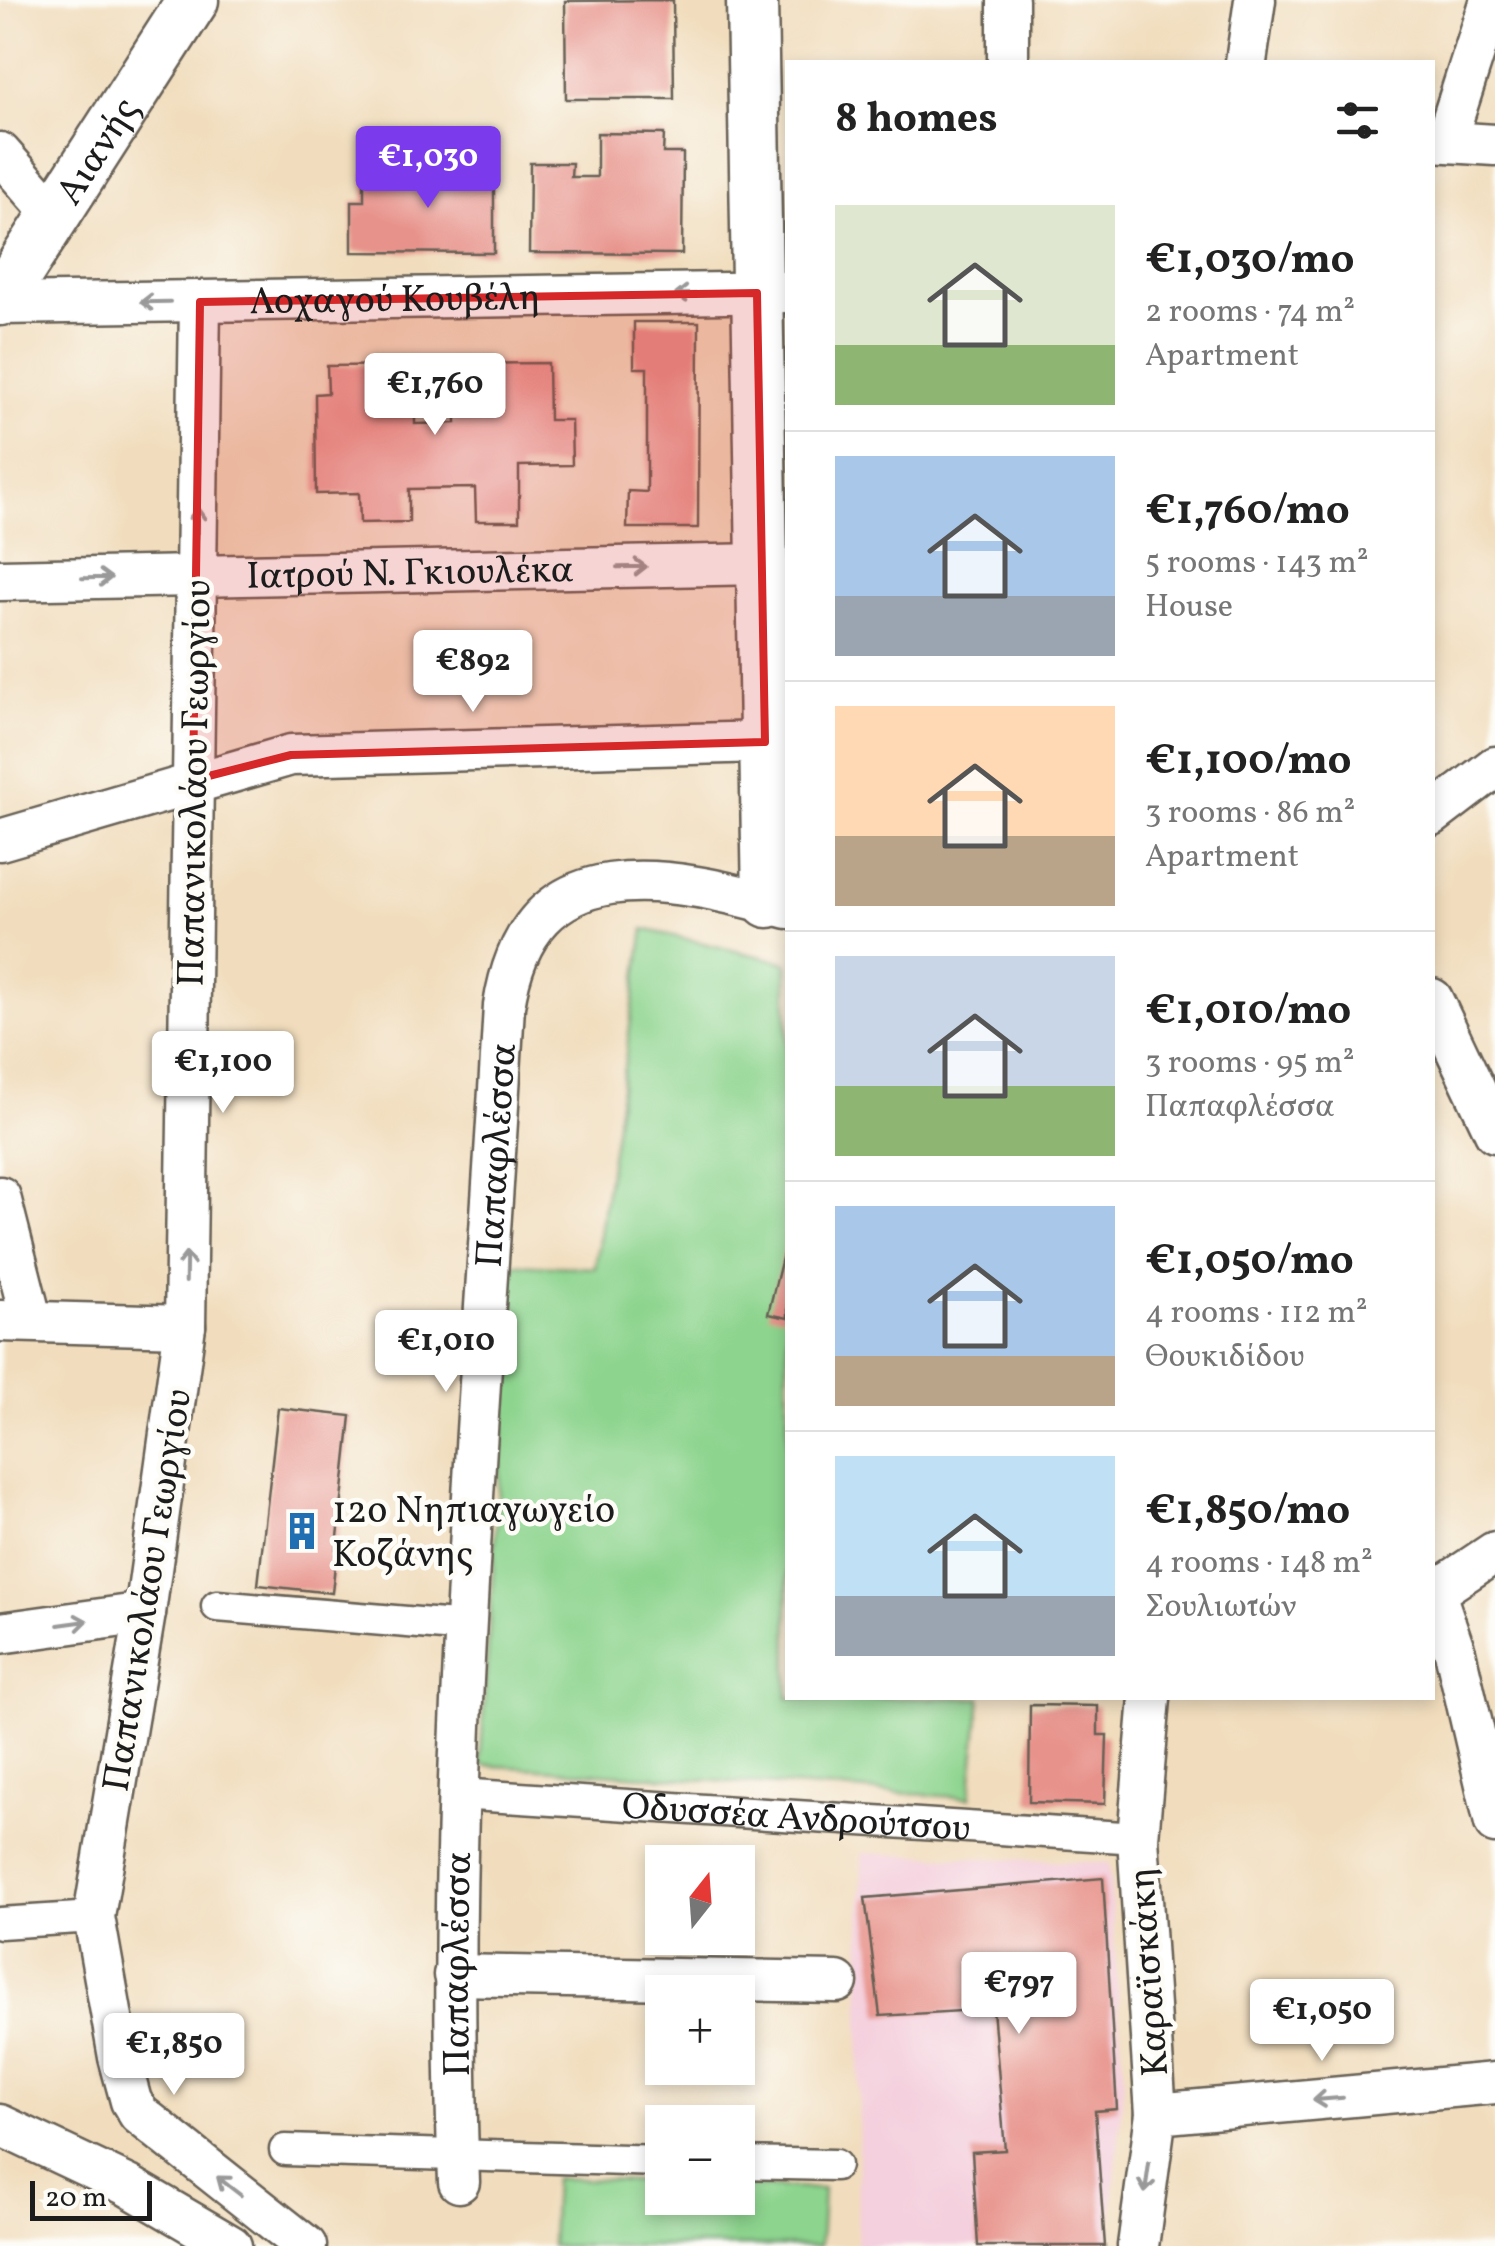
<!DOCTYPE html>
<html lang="en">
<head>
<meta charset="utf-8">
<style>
	:root { --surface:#fff; --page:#f2f2f2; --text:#222; --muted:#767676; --line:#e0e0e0; --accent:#7c3aed }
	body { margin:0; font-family:Vollkorn,serif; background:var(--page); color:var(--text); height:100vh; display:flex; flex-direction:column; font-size:38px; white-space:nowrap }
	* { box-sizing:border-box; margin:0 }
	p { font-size:32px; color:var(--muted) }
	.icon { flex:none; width:55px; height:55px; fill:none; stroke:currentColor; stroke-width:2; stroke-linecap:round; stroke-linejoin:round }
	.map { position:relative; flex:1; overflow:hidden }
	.details { position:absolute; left:785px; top:60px; width:650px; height:1640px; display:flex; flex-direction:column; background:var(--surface); border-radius:0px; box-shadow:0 5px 15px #0003 }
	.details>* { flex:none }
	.needle { width:65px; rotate:17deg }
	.buttons { position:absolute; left:645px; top:1845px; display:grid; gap:20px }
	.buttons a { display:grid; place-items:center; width:110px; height:110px; border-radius:0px; background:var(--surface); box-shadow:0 5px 15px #0003; font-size:50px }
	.scale { position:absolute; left:30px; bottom:25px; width:122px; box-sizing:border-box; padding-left:10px; border:5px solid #1c1c1c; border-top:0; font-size:28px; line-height:35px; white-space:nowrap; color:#1c1c1c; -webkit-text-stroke:8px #fdfcf7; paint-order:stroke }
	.price { position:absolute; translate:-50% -85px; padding:0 22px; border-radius:10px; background:#fff; color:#222; font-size:32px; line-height:65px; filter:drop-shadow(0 2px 5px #0008) }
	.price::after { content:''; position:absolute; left:50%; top:60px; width:30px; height:22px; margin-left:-15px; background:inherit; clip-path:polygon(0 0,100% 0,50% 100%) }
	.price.active { background:var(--accent); color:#fff }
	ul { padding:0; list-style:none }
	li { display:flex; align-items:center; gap:30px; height:250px; padding:0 50px }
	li+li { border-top:2px solid var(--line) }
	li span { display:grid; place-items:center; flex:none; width:280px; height:200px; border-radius:0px; color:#555 }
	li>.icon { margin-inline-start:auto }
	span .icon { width:120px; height:120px; fill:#fffc; stroke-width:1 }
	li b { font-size:42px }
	h2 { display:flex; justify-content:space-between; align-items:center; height:120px; padding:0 50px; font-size:42px }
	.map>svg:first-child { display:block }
	.built { fill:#f4cfdd }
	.green { fill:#8dd48e; stroke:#547855; stroke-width:2.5 }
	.building { fill:#e7938b }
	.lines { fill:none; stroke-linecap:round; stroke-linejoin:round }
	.pedestrian-casing { stroke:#676054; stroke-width:35 }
	.minor-casing { stroke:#676054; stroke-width:45 }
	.tertiary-casing { stroke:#676054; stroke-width:55 }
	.pedestrian { stroke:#fff; stroke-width:30 }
	.minor { stroke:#fff; stroke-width:40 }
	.tertiary { stroke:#fff; stroke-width:50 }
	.oneway { stroke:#999 }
	.marked { fill:#d62828; fill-opacity:0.2; stroke:#d62828; stroke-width:8; stroke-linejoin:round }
	.labels { text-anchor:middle; stroke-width:9; stroke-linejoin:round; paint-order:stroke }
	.street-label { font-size:38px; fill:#1c1c1c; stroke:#fdfcf7 }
	.poi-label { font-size:38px; fill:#1c1c1c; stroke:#fdfcf7; text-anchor:start }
</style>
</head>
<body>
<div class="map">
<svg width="1495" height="2246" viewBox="0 0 1495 2246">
	<rect width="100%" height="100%" fill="#fdfcf7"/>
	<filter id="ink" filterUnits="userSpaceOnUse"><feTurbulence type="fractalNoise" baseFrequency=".01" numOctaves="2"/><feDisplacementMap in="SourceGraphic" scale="20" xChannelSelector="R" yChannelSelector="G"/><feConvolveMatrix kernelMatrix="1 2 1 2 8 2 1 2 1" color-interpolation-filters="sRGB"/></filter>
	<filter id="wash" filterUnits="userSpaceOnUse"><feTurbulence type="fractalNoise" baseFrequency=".0048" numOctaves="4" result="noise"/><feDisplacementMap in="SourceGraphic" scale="40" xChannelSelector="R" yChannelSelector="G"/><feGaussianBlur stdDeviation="2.25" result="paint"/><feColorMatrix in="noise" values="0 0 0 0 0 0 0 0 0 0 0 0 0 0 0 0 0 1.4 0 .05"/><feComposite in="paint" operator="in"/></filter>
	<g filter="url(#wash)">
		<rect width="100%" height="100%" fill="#f1ddbd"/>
		<path class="built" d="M862 1853 1109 1863 1124 2081 1109 2246H857Z"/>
		<g class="green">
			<path d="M644 929 787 963 788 1698H981L970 1798 480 1765 514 1264 595 1268Z"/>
			<path d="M554 2178 662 2182V2198H738V2186L823 2189 820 2246H551Z"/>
		</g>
		<g id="blocks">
			<g class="building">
				<path d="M673 0 674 99H566L565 1Z"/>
				<path d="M597 133 664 134 663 153H683L682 254 529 253 530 163H572L571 177H597Z"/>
				<path d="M428 162H494V253L352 252V201H364V173H410V184H428Z"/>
				<path d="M634 322H699L698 528H627L628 491 647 492V368H634Z"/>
				<path d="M548 363 549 420H571L572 465 519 466V521H476L475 488 409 489V522L360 523 359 493 316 494 315 394 328 393 327 366 414 365 415 424 456 423 455 364Z"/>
				<path d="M788 1234V1318L768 1314Z"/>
				<path d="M278 1408 351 1416 332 1593 258 1585Z"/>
				<path d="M1030 1705 1098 1706V1735H1107L1105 1804 1029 1802Z"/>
				<path d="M1103 1878 1117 2109 1095 2111 1105 2246H978L972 2152 1005 2150 993 2009 880 2016 865 1898Z"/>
			</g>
		</g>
	</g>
	<g filter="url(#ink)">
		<use href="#blocks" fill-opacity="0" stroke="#676054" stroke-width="2.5"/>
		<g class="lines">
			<g class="pedestrian-casing">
				<g id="pedestrian">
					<path d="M217 1606 467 1627"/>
					<path id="s1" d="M457 1794 1138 1838"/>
					<path d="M0 1923 94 1917"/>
					<path d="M285 2150 662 2161"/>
					<path d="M738 2163 835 2165"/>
				</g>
			</g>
			<g class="minor-casing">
				<g id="minor">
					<path d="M1008 0V62"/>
					<path d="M1246 62 1255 0"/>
					<path d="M1446 140 1491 0"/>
					<path d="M1432 141 1495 145"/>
					<path d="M0 153 54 214"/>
					<path d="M200 302 185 1326 145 1613 94 1917 119 2057 131 2101 139 2114 306 2246"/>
					<path id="s2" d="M0 304 788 292"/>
					<path id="s3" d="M0 580 762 564"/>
					<path d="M1432 815 1495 767"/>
					<path d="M0 840 291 755 765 742"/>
					<path d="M1432 999 1495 1132"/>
					<path d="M0 1197 31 1319"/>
					<path d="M0 1321 185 1326"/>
					<path d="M1432 1585 1455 1652 1495 1823"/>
					<path d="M1432 1594 1495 1552"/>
					<path d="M0 1633 145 1613"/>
					<path d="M454 1975 837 1982"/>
					<path d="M1156 2114 1495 2083"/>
					<path d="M0 2125 127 2185 231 2246"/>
					<path id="s4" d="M459 2182C443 1790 482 1397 504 1006 529 843 668 876 788 908"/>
					<path d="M1138 2246 1156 2114 1138 1838 1150 1698"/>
				</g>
			</g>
			<g class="tertiary-casing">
				<g id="tertiary">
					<path d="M752 0 768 902"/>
					<path id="s5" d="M0 300 193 0"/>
				</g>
			</g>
			<use href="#pedestrian" class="pedestrian"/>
			<use href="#minor" class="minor"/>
			<use href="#tertiary" class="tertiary"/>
		</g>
		<defs><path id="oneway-shaft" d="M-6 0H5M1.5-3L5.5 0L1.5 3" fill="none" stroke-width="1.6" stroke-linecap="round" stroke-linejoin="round" transform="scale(2.5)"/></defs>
		<g class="oneway">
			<use href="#oneway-shaft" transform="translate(690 294) rotate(179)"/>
			<use href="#oneway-shaft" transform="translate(155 302) rotate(179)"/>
			<use href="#oneway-shaft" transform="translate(197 522) rotate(-89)"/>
			<use href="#oneway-shaft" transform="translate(632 567) rotate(-1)"/>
			<use href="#oneway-shaft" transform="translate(97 578) rotate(-1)"/>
			<use href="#oneway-shaft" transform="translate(186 1267) rotate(-89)"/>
			<use href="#oneway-shaft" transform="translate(73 1623) rotate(-8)"/>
			<use href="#oneway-shaft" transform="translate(1328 2099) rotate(175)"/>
			<use href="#oneway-shaft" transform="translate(1147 2178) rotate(98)"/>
			<use href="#oneway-shaft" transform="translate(229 2186) rotate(-142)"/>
		</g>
	</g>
	<path class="marked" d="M757 293 765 742 291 755 193 780 200 302Z"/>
	<defs>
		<g id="building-bare" transform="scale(3)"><path d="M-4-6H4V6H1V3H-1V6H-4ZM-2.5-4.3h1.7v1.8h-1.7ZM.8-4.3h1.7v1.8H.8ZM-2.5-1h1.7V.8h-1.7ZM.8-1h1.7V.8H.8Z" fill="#1f6fb2" stroke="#fdfcf7" stroke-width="2.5" paint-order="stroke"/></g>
	</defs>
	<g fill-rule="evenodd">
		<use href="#building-bare" x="302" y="1531"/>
	</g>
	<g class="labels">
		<g class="street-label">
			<text dy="13" stroke="none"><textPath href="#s5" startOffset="178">Αιανής</textPath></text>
			<text dy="13" stroke="none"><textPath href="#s2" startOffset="395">Λοχαγού Κουβέλη</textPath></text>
			<text dy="13" stroke="none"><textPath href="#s3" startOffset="410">Ιατρού N. Γκιουλέκα</textPath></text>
			<text transform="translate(193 783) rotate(-89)" y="13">Παπανικολάου Γεωργίου</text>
			<text dy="13" stroke="none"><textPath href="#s4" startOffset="1028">Παπαφλέσσα</textPath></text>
			<text transform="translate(146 1590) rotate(-81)" y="13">Παπανικολάου Γεωργίου</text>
			<text dy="13" stroke="none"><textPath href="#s1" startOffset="340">Οδυσσέα Ανδρούτσου</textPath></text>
			<text dy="13" stroke="none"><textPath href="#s4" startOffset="218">Παπαφλέσσα</textPath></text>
			<text transform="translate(1147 1972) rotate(-94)" y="13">Καραϊσκάκη</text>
		</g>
		<g class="poi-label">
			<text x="332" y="1522">12ο Νηπιαγωγείο<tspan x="332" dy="44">Κοζάνης</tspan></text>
		</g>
	</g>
</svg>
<div class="buttons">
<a><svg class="needle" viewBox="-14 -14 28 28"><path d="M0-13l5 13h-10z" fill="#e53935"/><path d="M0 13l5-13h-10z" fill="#767676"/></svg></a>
<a>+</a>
<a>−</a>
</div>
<div class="scale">20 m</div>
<b class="price active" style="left:428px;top:211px">€1,030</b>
<b class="price" style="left:435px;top:438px">€1,760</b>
<b class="price" style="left:473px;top:715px">€892</b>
<b class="price" style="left:223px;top:1116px">€1,100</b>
<b class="price" style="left:446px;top:1395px">€1,010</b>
<b class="price" style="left:1019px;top:2037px">€797</b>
<b class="price" style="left:1322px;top:2064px">€1,050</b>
<b class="price" style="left:174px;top:2098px">€1,850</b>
<section class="details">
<h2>8 homes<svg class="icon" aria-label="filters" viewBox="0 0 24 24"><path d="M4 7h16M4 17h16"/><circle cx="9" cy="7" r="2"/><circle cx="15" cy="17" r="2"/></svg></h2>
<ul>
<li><span style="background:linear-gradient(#dfe7d0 70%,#8fb573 0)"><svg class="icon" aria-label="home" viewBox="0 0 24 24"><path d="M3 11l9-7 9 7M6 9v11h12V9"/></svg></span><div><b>€1,030/mo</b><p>2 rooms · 74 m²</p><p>Apartment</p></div></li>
<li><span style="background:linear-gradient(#a9c7e8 70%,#9aa5b1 0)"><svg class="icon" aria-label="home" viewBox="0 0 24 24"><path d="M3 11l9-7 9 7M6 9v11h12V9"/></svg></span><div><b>€1,760/mo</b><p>5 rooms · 143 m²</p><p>House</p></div></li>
<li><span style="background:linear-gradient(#ffd9b3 65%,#b9a48a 0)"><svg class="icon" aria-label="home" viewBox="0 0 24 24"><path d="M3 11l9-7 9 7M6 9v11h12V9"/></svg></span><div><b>€1,100/mo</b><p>3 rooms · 86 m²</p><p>Apartment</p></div></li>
<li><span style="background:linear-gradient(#c9d6e8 65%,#8fb573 0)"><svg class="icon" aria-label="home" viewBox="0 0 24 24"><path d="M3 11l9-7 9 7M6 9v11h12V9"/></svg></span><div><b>€1,010/mo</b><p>3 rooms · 95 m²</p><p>Παπαφλέσσα</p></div></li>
<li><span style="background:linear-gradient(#a9c7e8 75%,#b9a48a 0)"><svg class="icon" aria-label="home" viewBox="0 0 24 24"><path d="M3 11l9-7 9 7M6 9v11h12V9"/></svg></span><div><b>€1,050/mo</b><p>4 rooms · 112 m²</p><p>Θουκιδίδου</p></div></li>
<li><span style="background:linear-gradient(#bfe0f5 70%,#9aa5b1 0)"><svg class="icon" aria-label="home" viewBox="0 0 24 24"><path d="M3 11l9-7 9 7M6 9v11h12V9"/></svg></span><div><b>€1,850/mo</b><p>4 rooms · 148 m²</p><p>Σουλιωτών</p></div></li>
</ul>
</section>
</div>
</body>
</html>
